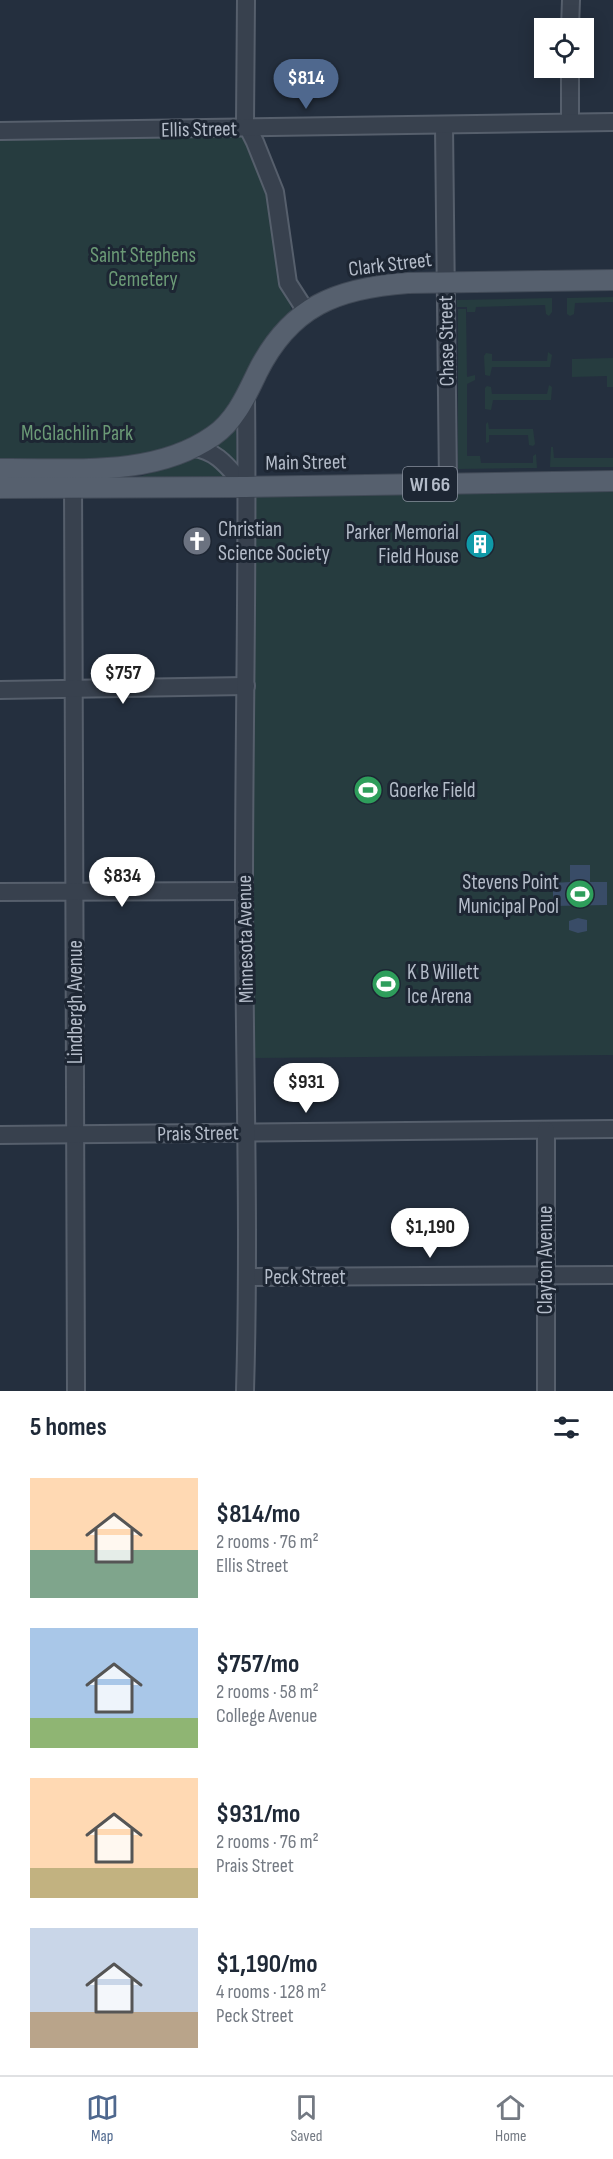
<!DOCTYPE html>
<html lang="en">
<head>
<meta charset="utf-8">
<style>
	:root { --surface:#fff; --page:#f2f2f3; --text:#1f2937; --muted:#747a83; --line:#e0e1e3; --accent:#4f688e }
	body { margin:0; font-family:"Sofia Sans Condensed",sans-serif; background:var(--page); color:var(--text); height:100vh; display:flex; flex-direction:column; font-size:22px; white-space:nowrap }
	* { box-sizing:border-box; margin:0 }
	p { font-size:20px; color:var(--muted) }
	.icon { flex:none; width:33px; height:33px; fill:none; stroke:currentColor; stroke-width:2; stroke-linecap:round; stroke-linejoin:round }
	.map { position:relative; height:1391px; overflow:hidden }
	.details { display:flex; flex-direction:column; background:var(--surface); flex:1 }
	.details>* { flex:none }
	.controls { position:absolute; left:534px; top:18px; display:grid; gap:12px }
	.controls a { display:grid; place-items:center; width:60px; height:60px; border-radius:0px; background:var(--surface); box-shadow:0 3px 15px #0003; font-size:30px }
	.price { position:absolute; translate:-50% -51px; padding:0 14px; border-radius:21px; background:#fff; color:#222; font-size:20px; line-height:39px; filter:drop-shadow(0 2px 3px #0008) }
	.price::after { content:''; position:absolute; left:50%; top:36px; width:18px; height:14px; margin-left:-9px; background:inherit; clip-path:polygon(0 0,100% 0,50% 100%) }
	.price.current { background:var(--accent); color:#fff }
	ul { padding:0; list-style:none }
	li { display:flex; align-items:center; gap:18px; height:150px; padding:0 30px }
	li span { display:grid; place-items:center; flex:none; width:168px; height:120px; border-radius:0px; color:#555 }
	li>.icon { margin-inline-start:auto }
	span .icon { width:72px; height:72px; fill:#fffc; stroke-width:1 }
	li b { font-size:26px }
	h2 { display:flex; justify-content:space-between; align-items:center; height:72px; padding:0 30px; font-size:26px }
	.dock { display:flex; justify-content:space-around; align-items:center; height:84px; border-top:2px solid var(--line); background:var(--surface); font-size:16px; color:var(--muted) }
	.dock a { display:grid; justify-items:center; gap:3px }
	.dock .current { color:var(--accent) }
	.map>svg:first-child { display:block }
	.green { fill:#263c3f }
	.water { fill:#394c67 }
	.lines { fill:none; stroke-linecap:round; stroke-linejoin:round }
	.minor-casing { stroke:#565f6c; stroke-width:20 }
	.major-casing { stroke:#414a57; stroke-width:22 }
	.minor { stroke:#38414e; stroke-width:16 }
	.major { stroke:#56606e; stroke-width:20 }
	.labels { text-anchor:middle; stroke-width:6; stroke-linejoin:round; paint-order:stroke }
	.shield { fill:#1d2633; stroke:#878f9c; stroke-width:1.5 }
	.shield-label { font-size:20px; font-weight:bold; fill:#b4bcc9 }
	.street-label { font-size:21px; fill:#b4bcc9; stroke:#1d2633 }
	.park-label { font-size:21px; fill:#6b9a76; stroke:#1d2633 }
	.poi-label { font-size:21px; fill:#b4bcc9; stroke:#1d2633; text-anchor:start }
</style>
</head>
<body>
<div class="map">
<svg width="613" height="1391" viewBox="0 0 613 1391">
	<rect width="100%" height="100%" fill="#242f3e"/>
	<g class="green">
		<path d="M250 131 274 192 292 317 222 418 200 437 141 458 0 462V132Z"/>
		<path d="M613 297V302L575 303 574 314 570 316 567 314V298Z"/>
		<path d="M552 298V312L549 316 546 314 545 305 476 307 475 312H467V307H457V300Z"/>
		<path d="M458 309H466L467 377 475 375V380L467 384V456H480L481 463H533V456L536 454 537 468 458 469Z"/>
		<path d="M548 352 552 355 550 367H492L490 376 485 375 484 356 486 353 492 354V361H547Z"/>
		<path d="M613 358V387H607V376L572 377V359Z"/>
		<path d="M549 385 552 387 551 400H493L491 410 485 409V388L487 386 491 387 492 394H547Z"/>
		<path d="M488 422 489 429H533L535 444 533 446 529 445 528 435H489V442L486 443V424Z"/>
		<path d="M235 428H236L237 472 214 448Z"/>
		<path d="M551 447H553L554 458H613V467H550Z"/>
		<path d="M198 458C213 460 219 467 227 478L132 479Z"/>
		<path d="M613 480V1055L246 1058V487Z"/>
	</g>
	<g class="water">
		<path d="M570 865H590V882H607V905L553 906V883L570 882Z"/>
		<path d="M578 918 587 920V931L578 933 569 930V921Z"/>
	</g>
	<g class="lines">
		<g class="minor-casing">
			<g id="minor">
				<path d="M246 0 245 122 255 142 275 192 288 283 306 311"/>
				<path d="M570 28 571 0"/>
				<path d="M570 122V68"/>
				<path d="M444 126 448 484"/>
				<path d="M0 131 613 122"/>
				<path d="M193 448C218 450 230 470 246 487"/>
				<path d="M73 475 76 1391"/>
				<path d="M0 690 246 686"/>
				<path d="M0 892 244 891"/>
				<path d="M0 1135 613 1129"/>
				<path d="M248 1277 613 1275"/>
				<path d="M245 1391C250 1224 244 1058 244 891 244 726 248 561 246 396"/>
				<path d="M546 1391V1130"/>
			</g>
		</g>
		<g class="major-casing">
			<g id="major">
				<path d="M0 469C70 468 153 478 213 436 235 421 246 396 257 373 290 306 337 288 408 283L613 280"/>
				<path d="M0 488 246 487 613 481"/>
			</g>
		</g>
		<use href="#minor" class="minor"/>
		<use href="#major" class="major"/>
	</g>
	<defs>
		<g id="church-disc" transform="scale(1.5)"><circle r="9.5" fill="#6b7280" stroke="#1d2633"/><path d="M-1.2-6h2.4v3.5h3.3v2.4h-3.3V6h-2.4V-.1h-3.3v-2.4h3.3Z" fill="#fff"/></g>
		<g id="building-disc" transform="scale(1.5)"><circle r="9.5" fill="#0f9aa8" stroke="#1d2633"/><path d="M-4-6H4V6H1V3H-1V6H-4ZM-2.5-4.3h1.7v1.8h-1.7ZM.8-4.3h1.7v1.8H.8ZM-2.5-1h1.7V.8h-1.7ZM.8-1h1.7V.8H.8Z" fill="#fff"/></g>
		<g id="stadium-disc" transform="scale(1.5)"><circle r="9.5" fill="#2e9e5b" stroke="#1d2633"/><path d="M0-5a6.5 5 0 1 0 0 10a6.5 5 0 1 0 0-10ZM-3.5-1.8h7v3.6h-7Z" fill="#fff"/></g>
	</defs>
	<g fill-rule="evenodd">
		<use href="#church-disc" x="197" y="541"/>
		<use href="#building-disc" x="480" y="544"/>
		<use href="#stadium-disc" x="368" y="790"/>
		<use href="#stadium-disc" x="580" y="894"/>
		<use href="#stadium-disc" x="386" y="984"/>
	</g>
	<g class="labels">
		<rect class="shield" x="403" y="467" width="54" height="34" rx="4.5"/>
		<g class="shield-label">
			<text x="430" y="491">WI 66</text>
		</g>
		<g class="street-label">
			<text transform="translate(199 129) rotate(-1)" y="7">Ellis Street</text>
			<text transform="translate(390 264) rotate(-7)" y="7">Clark Street</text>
			<text transform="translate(446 341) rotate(-91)" y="7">Chase Street</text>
			<text transform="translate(306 462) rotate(-1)" y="7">Main Street</text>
			<text transform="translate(245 939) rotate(-91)" y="7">Minnesota Avenue</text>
			<text transform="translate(75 1002) rotate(-90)" y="7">Lindbergh Avenue</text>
			<text transform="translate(198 1133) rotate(-1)" y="7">Prais Street</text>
			<text transform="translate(545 1260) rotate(-90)" y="7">Clayton Avenue</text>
			<text x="305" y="1284">Peck Street</text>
		</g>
		<g class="park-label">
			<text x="143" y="262">Saint Stephens<tspan x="143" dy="24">Cemetery</tspan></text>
			<text x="77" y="440">McGlachlin Park</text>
		</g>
		<g class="poi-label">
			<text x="218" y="536">Christian<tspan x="218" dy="24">Science Society</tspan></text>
			<text x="459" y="539" text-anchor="end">Parker Memorial<tspan x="459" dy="24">Field House</tspan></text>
			<text x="389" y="797">Goerke Field</text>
			<text x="559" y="889" text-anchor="end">Stevens Point<tspan x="559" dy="24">Municipal Pool</tspan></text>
			<text x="407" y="979">K B Willett<tspan x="407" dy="24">Ice Arena</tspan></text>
		</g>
	</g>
</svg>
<div class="controls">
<a><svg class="icon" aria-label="locate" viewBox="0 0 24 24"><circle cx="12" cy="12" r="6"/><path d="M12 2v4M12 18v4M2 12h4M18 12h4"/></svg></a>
</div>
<b class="price current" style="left:306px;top:110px">$814</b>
<b class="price" style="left:123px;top:705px">$757</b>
<b class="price" style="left:122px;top:908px">$834</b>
<b class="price" style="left:306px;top:1114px">$931</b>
<b class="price" style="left:430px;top:1259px">$1,190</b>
</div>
<section class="details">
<h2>5 homes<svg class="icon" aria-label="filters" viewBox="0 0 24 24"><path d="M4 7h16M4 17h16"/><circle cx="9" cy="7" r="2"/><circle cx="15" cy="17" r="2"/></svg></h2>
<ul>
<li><span style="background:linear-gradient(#ffd9b3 60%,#7fa58c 0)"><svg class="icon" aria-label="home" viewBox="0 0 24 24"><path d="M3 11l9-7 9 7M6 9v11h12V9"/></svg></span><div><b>$814/mo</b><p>2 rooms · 76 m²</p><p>Ellis Street</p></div></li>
<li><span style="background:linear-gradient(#a9c7e8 75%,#8fb573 0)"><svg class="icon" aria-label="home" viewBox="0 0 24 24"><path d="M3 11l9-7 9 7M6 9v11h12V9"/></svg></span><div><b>$757/mo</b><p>2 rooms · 58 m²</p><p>College Avenue</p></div></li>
<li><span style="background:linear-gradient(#ffd9b3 75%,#c2b280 0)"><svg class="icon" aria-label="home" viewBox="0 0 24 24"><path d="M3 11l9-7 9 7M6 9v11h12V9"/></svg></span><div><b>$931/mo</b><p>2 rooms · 76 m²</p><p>Prais Street</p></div></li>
<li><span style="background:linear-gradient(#c9d6e8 70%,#b9a48a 0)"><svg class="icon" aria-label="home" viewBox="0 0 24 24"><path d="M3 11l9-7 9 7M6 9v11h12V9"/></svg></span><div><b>$1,190/mo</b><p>4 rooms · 128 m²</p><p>Peck Street</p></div></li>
</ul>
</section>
<nav class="dock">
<a class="current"><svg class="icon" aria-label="map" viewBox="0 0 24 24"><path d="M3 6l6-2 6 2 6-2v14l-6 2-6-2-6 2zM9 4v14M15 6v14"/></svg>Map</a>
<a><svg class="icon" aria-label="saved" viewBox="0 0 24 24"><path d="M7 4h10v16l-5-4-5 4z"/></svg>Saved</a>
<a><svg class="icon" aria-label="home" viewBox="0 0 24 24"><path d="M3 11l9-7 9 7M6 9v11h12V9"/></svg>Home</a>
</nav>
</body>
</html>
